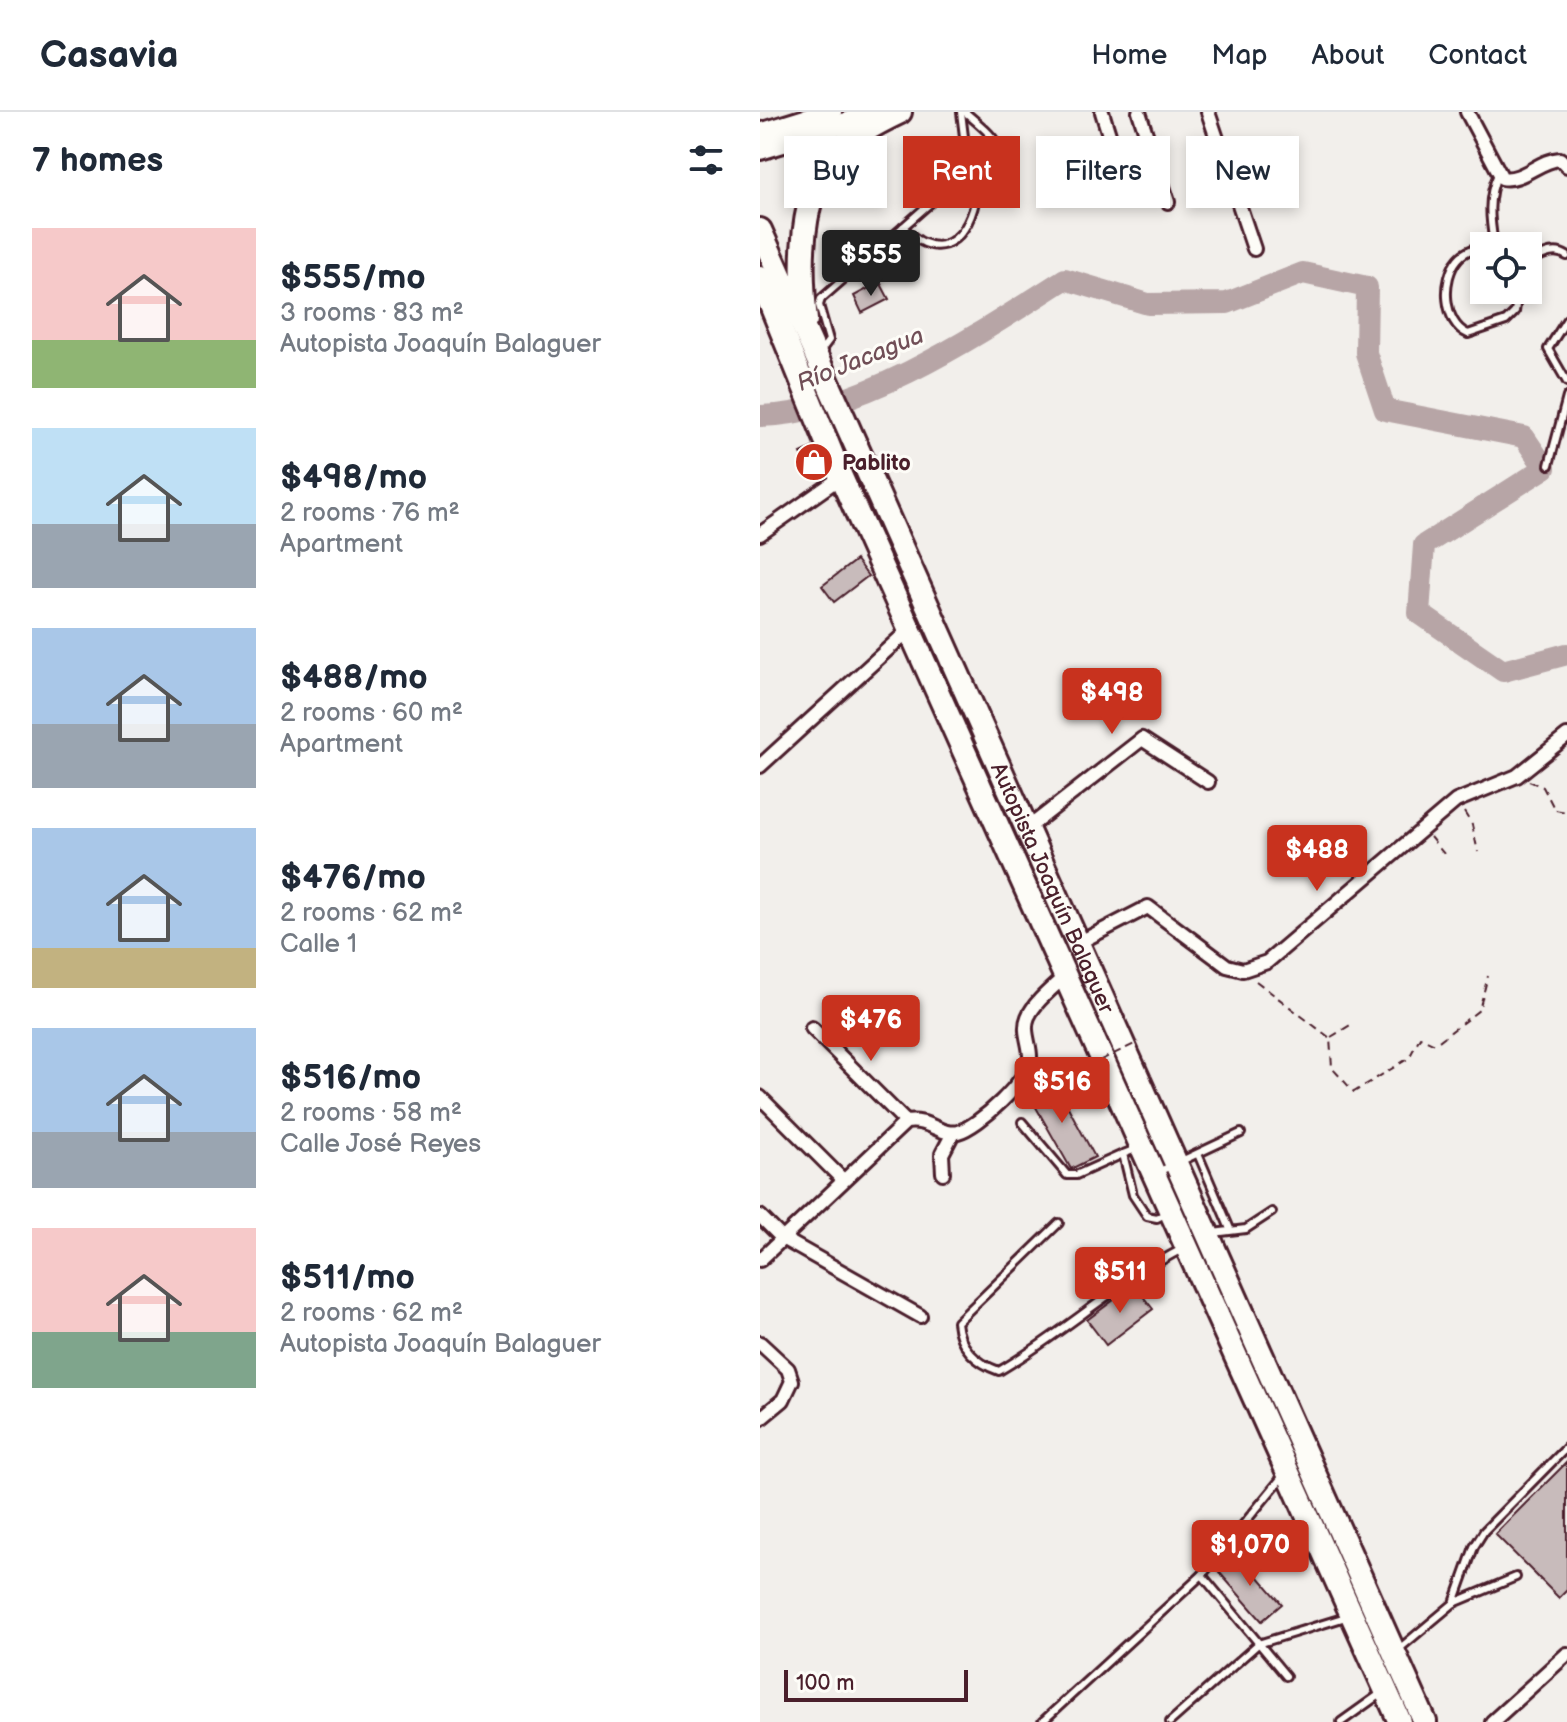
<!DOCTYPE html>
<html lang="en">
<head>
<meta charset="utf-8">
<style>
	:root { --surface:#fff; --page:#f2f2f3; --text:#1f2937; --muted:#747a83; --line:#e0e1e3; --accent:#c8321e }
	body { margin:0; font-family:"Balsamiq Sans",sans-serif; background:var(--page); color:var(--text); height:100vh; display:flex; flex-direction:column; font-size:30px; white-space:nowrap }
	* { box-sizing:border-box; margin:0 }
	p { font-size:26px; color:var(--muted) }
	.icon { flex:none; width:44px; height:44px; fill:none; stroke:currentColor; stroke-width:2; stroke-linecap:round; stroke-linejoin:round }
	.map { position:relative; flex:1; overflow:hidden }
	.details { display:flex; flex-direction:column; background:var(--surface); width:760px }
	.details>* { flex:none }
	.top-card { position:absolute; left:24px; top:24px; width:662px; height:72px; display:flex; gap:16px }
	.fabs { position:absolute; left:710px; top:120px; display:grid; gap:16px }
	.fabs a { display:grid; place-items:center; width:72px; height:72px; border-radius:0px; background:var(--surface); box-shadow:0 4px 12px #0003; font-size:40px }
	.scale { position:absolute; left:24px; bottom:20px; width:184px; box-sizing:border-box; padding-left:8px; border:4px solid #4a1f2b; border-top:0; font-size:22px; line-height:28px; white-space:nowrap; color:#4a1f2b; -webkit-text-stroke:6px #fdfcf7; paint-order:stroke }
	.price { position:absolute; translate:-50% -68px; padding:0 18px; border-radius:8px; background:var(--accent); color:#fff; font-size:26px; line-height:52px; filter:drop-shadow(0 2px 4px #0008) }
	.price::after { content:''; position:absolute; left:50%; top:48px; width:24px; height:18px; margin-left:-12px; background:inherit; clip-path:polygon(0 0,100% 0,50% 100%) }
	.price.active { background:#222; color:#fff }
	ul { padding:0; list-style:none }
	li { display:flex; align-items:center; gap:24px; height:200px; padding:0 32px }
	li span { display:grid; place-items:center; flex:none; width:224px; height:160px; border-radius:0px; color:#555 }
	li>.icon { margin-inline-start:auto }
	span .icon { width:96px; height:96px; fill:#fffc; stroke-width:1 }
	li b { font-size:34px }
	h2 { display:flex; justify-content:space-between; align-items:center; height:96px; padding:0 32px; font-size:34px }
	.tag { padding:0 28px; border-radius:0px; background:var(--surface); box-shadow:0 4px 12px #0003; font-size:28px; line-height:72px }
	.tag.active { background:var(--accent); color:#fff }
	header { display:flex; align-items:center; gap:48px; box-sizing:border-box; height:112px; padding:0 40px; background:var(--surface); border-bottom:2px solid var(--line) }
	header strong { font-size:38px }
	nav { display:flex; gap:44px; margin-inline-start:auto; font-size:28px }
	main { display:flex; flex:1; min-height:0 }
	.map>svg:first-child { display:block }
	.lines { fill:none; stroke-linecap:round; stroke-linejoin:round }
	.river { stroke:#b7a5a6; stroke-width:22 }
	.building { fill:#c8bbbb; stroke:#4a1f2b; stroke-width:2 }
	.lane-casing { stroke:#4a1f2b; stroke-width:12 }
	.street-casing { stroke:#4a1f2b; stroke-width:18 }
	.primary-casing { stroke:#4a1f2b; stroke-width:26 }
	.highway-casing { stroke:#4a1f2b; stroke-width:28 }
	.path { stroke:#4a1f2b; stroke-width:2; stroke-dasharray:8 6; stroke-linecap:butt }
	.lane { stroke:#fdfcf7; stroke-width:6 }
	.street { stroke:#fdfcf7; stroke-width:12 }
	.primary { stroke:#fdfcf7; stroke-width:20 }
	.highway { stroke:#fdfcf7; stroke-width:22 }
	.path-bridge { stroke:#4a1f2b; stroke-width:2; stroke-dasharray:8 6; stroke-linecap:butt }
	.labels { text-anchor:middle; stroke-width:6; stroke-linejoin:round; paint-order:stroke }
	.poi-label { font-size:22px; font-weight:bold; fill:#4a1f2b; stroke:#fdfcf7; text-anchor:start }
	.street-label { font-size:22px; fill:#4a1f2b; stroke:#fdfcf7 }
	.water-label { font-size:24px; font-style:italic; fill:#704e56; stroke:#fdfcf7 }
</style>
</head>
<body>
<header>
<strong>Casavia</strong>
<nav><a>Home</a><a>Map</a><a>About</a><a>Contact</a></nav>
</header>
<main>
<section class="details">
<h2>7 homes<svg class="icon" aria-label="filters" viewBox="0 0 24 24"><path d="M4 7h16M4 17h16"/><circle cx="9" cy="7" r="2"/><circle cx="15" cy="17" r="2"/></svg></h2>
<ul>
<li><span style="background:linear-gradient(#f6c9c9 70%,#8fb573 0)"><svg class="icon" aria-label="home" viewBox="0 0 24 24"><path d="M3 11l9-7 9 7M6 9v11h12V9"/></svg></span><div><b>$555/mo</b><p>3 rooms · 83 m²</p><p>Autopista Joaquín Balaguer</p></div></li>
<li><span style="background:linear-gradient(#bfe0f5 60%,#9aa5b1 0)"><svg class="icon" aria-label="home" viewBox="0 0 24 24"><path d="M3 11l9-7 9 7M6 9v11h12V9"/></svg></span><div><b>$498/mo</b><p>2 rooms · 76 m²</p><p>Apartment</p></div></li>
<li><span style="background:linear-gradient(#a9c7e8 60%,#9aa5b1 0)"><svg class="icon" aria-label="home" viewBox="0 0 24 24"><path d="M3 11l9-7 9 7M6 9v11h12V9"/></svg></span><div><b>$488/mo</b><p>2 rooms · 60 m²</p><p>Apartment</p></div></li>
<li><span style="background:linear-gradient(#a9c7e8 75%,#c2b280 0)"><svg class="icon" aria-label="home" viewBox="0 0 24 24"><path d="M3 11l9-7 9 7M6 9v11h12V9"/></svg></span><div><b>$476/mo</b><p>2 rooms · 62 m²</p><p>Calle 1</p></div></li>
<li><span style="background:linear-gradient(#a9c7e8 65%,#9aa5b1 0)"><svg class="icon" aria-label="home" viewBox="0 0 24 24"><path d="M3 11l9-7 9 7M6 9v11h12V9"/></svg></span><div><b>$516/mo</b><p>2 rooms · 58 m²</p><p>Calle José Reyes</p></div></li>
<li><span style="background:linear-gradient(#f6c9c9 65%,#7fa58c 0)"><svg class="icon" aria-label="home" viewBox="0 0 24 24"><path d="M3 11l9-7 9 7M6 9v11h12V9"/></svg></span><div><b>$511/mo</b><p>2 rooms · 62 m²</p><p>Autopista Joaquín Balaguer</p></div></li>
</ul>
</section>
<div class="map">
<svg width="807" height="1610" viewBox="0 0 807 1610">
	<rect width="100%" height="100%" fill="#f2efeb"/>
	<filter id="ink" filterUnits="userSpaceOnUse"><feTurbulence type="fractalNoise" baseFrequency=".0125" numOctaves="2"/><feDisplacementMap in="SourceGraphic" scale="16" xChannelSelector="R" yChannelSelector="G"/><feConvolveMatrix kernelMatrix="1 2 1 2 8 2 1 2 1" color-interpolation-filters="sRGB"/></filter>
	<g filter="url(#ink)">
		<g class="lines">
			<path class="river" d="M0 304C101 302 222 220 305 167L388 192 467 191 543 161 607 175 606 241 625 298 764 325 785 356 664 433 659 501 743 559 807 542"/>
		</g>
		<g class="building">
			<path d="M120 170 129 187 102 201 94 184Z"/>
			<path d="M54 335 64 360 53 366 41 341Z"/>
			<path d="M96 448 108 464 74 490 62 474Z"/>
			<path d="M294 969 335 1045 311 1057 269 983Z"/>
			<path d="M374 1173 393 1197 346 1233 327 1208Z"/>
			<path d="M807 1350V1478L799 1486 735 1422Z"/>
			<path d="M479 1442 522 1492 502 1509 459 1460Z"/>
		</g>
		<g class="lines">
			<g class="lane-casing">
				<g id="lane">
					<path d="M200 65 217 72C260 43 235 26 205 0"/>
					<path d="M143 115C184 159 216 117 217 72"/>
					<path d="M734 132C721 135 707 136 698 147 681 167 683 211 708 222L746 209 755 200 758 178"/>
					<path d="M734 132C730 108 727 85 738 62"/>
					<path d="M768 150C781 144 794 135 807 144"/>
					<path d="M807 207 788 237 807 270"/>
					<path d="M60 240 69 228 59 193 61 187 200 65 205 33 201 0"/>
					<path d="M789 353 807 285"/>
					<path d="M262 1010 307 1063H316L363 1042"/>
					<path d="M376 1037 363 1042 373 1083 387 1104 397 1106 405 1102"/>
					<path d="M438 1042 470 1117"/>
					<path d="M398 1060 481 1021"/>
					<path d="M299 1111 197 1210C199 1235 216 1251 239 1259 303 1222 357 1170 424 1136"/>
					<path d="M453 1121 486 1117 512 1100"/>
					<path d="M442 1463 526 1564"/>
					<path d="M694 1491 756 1465"/>
					<path d="M639 1537 694 1491 714 1435 724 1419 807 1335"/>
					<path d="M282 1610 442 1463 523 1364"/>
					<path d="M410 1610 498 1532 589 1504"/>
					<path d="M581 1610 623 1580"/>
				</g>
			</g>
			<g class="street-casing">
				<g id="street">
					<path d="M342 0 367 81"/>
					<path d="M379 0 408 90"/>
					<path d="M448 0 494 137"/>
					<path d="M707 0 742 66C762 70 779 48 800 47L807 54"/>
					<path d="M0 422 81 365"/>
					<path d="M0 654 150 517"/>
					<path d="M268 716 382 627 448 670"/>
					<path d="M318 831 388 795 467 854 483 858 507 850 696 689 757 664 807 624"/>
					<path d="M52 916 146 1010"/>
					<path d="M0 985 83 1068"/>
					<path d="M183 1061 182 1042 193 1021"/>
					<path d="M0 1104 22 1126 160 1204"/>
					<path d="M0 1148 146 1010C169 1006 180 1024 198 1020 218 1015 269 968 270 947 271 933 262 919 268 905 275 889 294 875 306 863"/>
					<path d="M0 1231 28 1257 32 1269 23 1288 0 1307"/>
					<path d="M732 1610 807 1542"/>
				</g>
			</g>
			<g class="primary-casing">
				<g id="primary">
					<path d="M0 22 71 0"/>
					<path d="M0 37 122 0"/>
				</g>
			</g>
			<g class="highway-casing">
				<g id="highway">
					<path id="s1" d="M0 118 665 1610"/>
					<path d="M0 166 81 365 640 1610"/>
					<path d="M46 208C40 158 38 80 76 40 93 23 119 10 140 0"/>
				</g>
			</g>
			<g class="path">
				<path d="M769 669 783 675 795 698 807 700"/>
				<path d="M704 700 712 713 718 740"/>
				<path d="M670 725 684 742"/>
				<path d="M496 869 570 926 572 956 594 980 649 946 660 925 675 932 719 898 728 864"/>
				<path d="M571 925 592 912"/>
			</g>
			<use href="#lane" class="lane"/>
			<use href="#street" class="street"/>
			<use href="#primary" class="primary"/>
			<use href="#highway" class="highway"/>
			<path class="path-bridge" d="M328 954 379 930"/>
		</g>
	</g>
	<defs>
		<g id="shop-disc" transform="scale(2)"><circle r="9.5" fill="#c8321e" stroke="#fdfcf7"/><path d="M-5-2.5h2.3a2.7 3.5 0 0 1 5.4 0H5L5.5 6h-11ZM-1.5-2.5h3a1.5 2.3 0 0 0-3 0Z" fill="#fff"/></g>
	</defs>
	<g fill-rule="evenodd">
		<use href="#shop-disc" x="54" y="350"/>
	</g>
	<g class="labels">
		<g class="poi-label">
			<text x="82" y="358">Pablito</text>
		</g>
		<g class="street-label">
			<text dy="8" stroke="none"><textPath href="#s1" startOffset="720">Autopista Joaquín Balaguer</textPath></text>
		</g>
		<g class="water-label">
			<text transform="translate(100 247) rotate(-22)" y="8">Río Jacagua</text>
		</g>
	</g>
</svg>
<div class="fabs">
<a><svg class="icon" aria-label="locate" viewBox="0 0 24 24"><circle cx="12" cy="12" r="6"/><path d="M12 2v4M12 18v4M2 12h4M18 12h4"/></svg></a>
</div>
<div class="scale">100 m</div>
<b class="price active" style="left:111px;top:186px">$555</b>
<b class="price" style="left:352px;top:624px">$498</b>
<b class="price" style="left:557px;top:781px">$488</b>
<b class="price" style="left:111px;top:951px">$476</b>
<b class="price" style="left:302px;top:1013px">$516</b>
<b class="price" style="left:360px;top:1203px">$511</b>
<b class="price" style="left:490px;top:1476px">$1,070</b>
<div class="top-card">
<a class="tag">Buy</a>
<a class="tag active">Rent</a>
<a class="tag">Filters</a>
<a class="tag">New</a>
</div>
</div>
</main>
</body>
</html>
